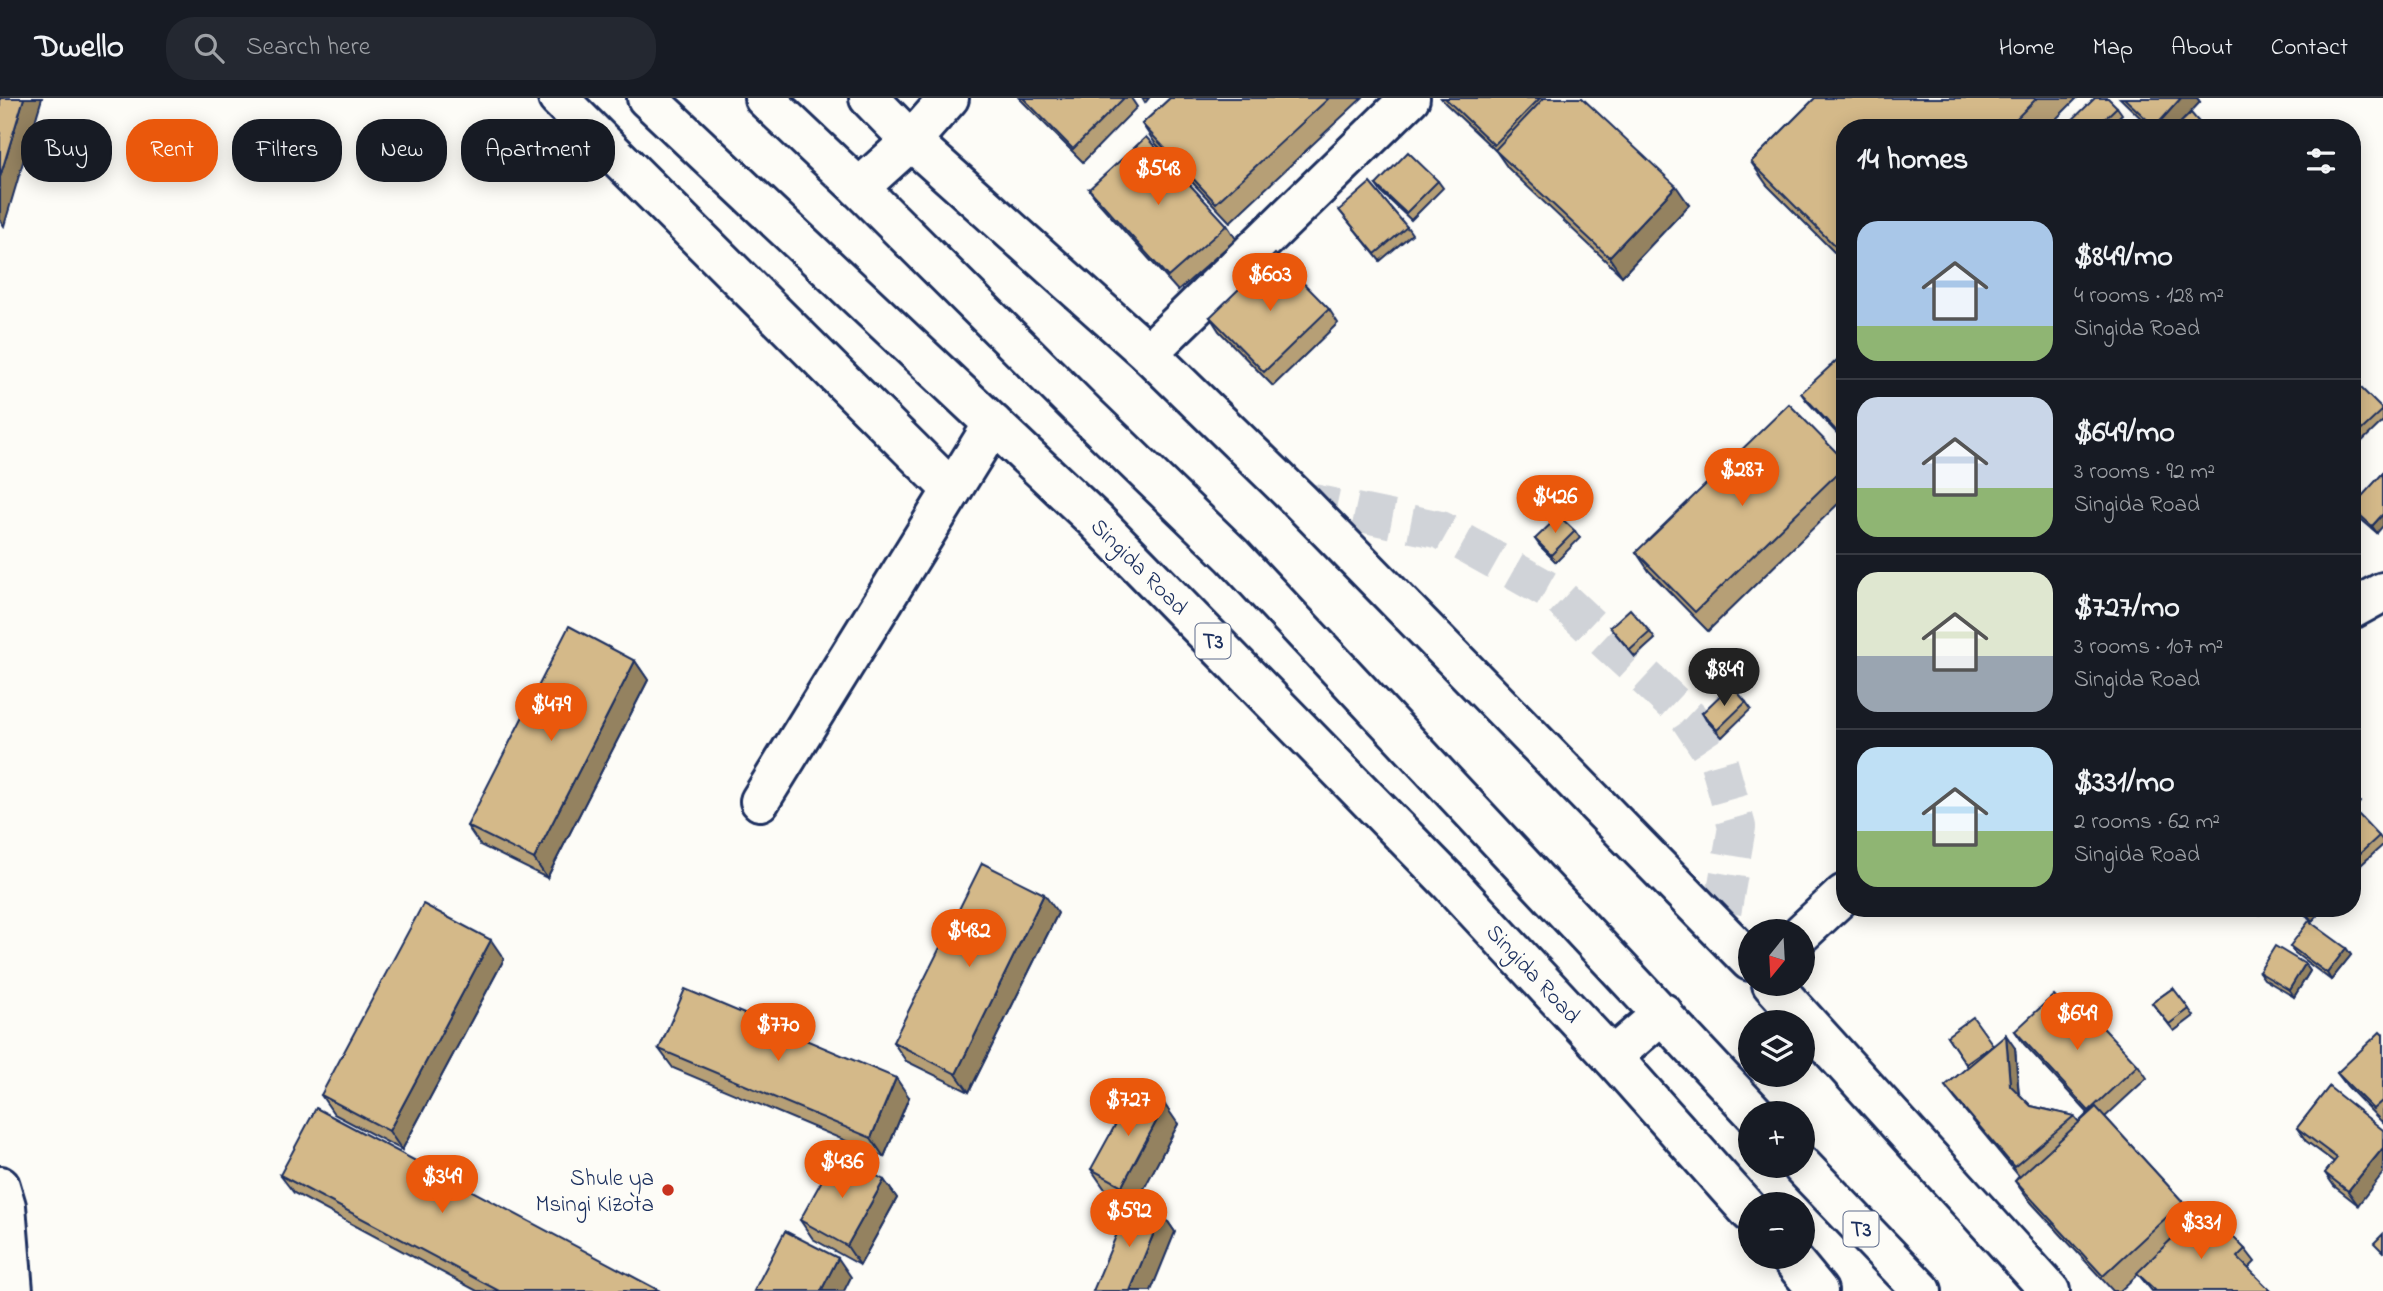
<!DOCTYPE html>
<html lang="en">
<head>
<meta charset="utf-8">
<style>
	:root { --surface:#171b24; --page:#242831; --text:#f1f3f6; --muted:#9ea1a6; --line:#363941; --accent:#ea580c }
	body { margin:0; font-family:"Indie Flower",sans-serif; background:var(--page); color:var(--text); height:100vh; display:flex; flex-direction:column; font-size:26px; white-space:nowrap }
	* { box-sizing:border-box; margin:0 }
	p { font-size:23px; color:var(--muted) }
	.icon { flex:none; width:38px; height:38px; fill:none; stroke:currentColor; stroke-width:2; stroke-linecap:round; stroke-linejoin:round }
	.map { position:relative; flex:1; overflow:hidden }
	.panel { position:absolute; left:1836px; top:21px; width:525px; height:798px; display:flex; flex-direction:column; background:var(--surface); border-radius:28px; box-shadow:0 4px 18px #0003 }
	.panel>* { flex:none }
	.banner { position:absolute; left:21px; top:21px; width:665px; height:63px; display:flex; gap:14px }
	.needle { width:46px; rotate:198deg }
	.buttons { position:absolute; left:1738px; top:821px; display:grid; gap:14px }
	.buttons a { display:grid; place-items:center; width:77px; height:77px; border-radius:50%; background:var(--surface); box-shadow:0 4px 18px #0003; font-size:35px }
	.price { position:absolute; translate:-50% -60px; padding:0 16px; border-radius:24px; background:var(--accent); color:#fff; font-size:23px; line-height:46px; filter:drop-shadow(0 2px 4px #0008) }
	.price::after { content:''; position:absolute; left:50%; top:42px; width:21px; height:16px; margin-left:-10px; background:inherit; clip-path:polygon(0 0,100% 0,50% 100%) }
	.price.active { background:#222; color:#fff }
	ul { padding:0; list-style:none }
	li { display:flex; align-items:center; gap:21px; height:175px; padding:0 21px }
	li+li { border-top:2px solid var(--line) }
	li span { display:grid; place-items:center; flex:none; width:196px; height:140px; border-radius:21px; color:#555 }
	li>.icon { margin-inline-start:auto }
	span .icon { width:84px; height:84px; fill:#fffc; stroke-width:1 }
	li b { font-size:30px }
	h2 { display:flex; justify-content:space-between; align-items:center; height:84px; padding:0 21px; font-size:30px }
	.chip { padding:0 24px; border-radius:28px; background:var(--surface); box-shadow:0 4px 18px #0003; font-size:24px; line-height:63px }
	.chip.active { background:var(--accent); color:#fff }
	header { display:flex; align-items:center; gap:42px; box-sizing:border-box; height:98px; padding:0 35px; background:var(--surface); border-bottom:2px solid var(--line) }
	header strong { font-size:33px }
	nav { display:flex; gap:38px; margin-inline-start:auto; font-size:24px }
	.search { width:490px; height:63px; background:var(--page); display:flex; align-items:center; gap:18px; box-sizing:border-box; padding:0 24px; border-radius:28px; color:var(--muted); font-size:26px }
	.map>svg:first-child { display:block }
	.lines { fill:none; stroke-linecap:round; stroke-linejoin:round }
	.minor-tunnel { stroke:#d0d3d8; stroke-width:38; stroke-dasharray:38 19; stroke-linecap:butt }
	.minor-casing { stroke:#1b2f5e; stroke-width:44 }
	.highway-casing { stroke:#1b2f5e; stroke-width:44 }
	.minor { stroke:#fdfcf7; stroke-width:38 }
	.highway { stroke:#fdfcf7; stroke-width:38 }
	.wall { fill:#b69f76; stroke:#1b2f5e; stroke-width:2 }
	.shaded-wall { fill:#948260; stroke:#1b2f5e; stroke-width:2 }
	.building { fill:#d4b989; stroke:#1b2f5e; stroke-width:2 }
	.poi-dot { fill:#c8321e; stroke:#fdfcf7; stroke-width:2.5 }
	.labels { text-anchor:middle; stroke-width:5; stroke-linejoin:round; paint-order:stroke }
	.shield { fill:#fdfcf7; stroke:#5f6c8c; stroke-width:2 }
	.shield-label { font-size:21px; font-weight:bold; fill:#1b2f5e }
	.street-label { font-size:23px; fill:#1b2f5e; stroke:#fdfcf7 }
	.poi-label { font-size:23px; fill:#1b2f5e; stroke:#fdfcf7; text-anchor:end }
</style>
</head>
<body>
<header>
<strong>Dwello</strong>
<div class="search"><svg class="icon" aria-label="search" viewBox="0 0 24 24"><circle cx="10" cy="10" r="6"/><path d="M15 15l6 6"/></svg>Search here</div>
<nav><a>Home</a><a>Map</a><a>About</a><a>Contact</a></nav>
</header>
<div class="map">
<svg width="2383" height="1193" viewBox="0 0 2383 1193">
	<rect width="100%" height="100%" fill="#fdfcf7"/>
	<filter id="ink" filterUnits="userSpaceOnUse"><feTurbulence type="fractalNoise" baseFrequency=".0143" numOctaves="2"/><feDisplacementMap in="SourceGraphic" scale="14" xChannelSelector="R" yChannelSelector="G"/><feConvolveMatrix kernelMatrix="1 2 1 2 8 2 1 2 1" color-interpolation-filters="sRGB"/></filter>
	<g filter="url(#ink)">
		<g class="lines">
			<path class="minor-tunnel" d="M1299 402 1441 432 1557 497 1689 620 1719 665 1737 729 1719 833"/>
			<g class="minor-casing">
				<g id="minor">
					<path d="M558 0 952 392"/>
					<path d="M869 0 911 43 1148 255 1299 402 1750 863"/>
					<path d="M859 90 911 43 949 0"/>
					<path d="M1148 255 1410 0"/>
					<path d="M2352 511 2383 494"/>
					<path d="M760 703 993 326"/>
					<path d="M1802 835 1844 796"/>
					<path d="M1772 886 2050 1193"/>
					<path d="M1612 959 1663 915"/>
					<path d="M0 1088 6 1108 13 1193"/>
				</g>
			</g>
			<g class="highway-casing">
				<g id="highway">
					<path d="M647 0 1095 422 1449 784 1612 959 1750 1114"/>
					<path d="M764 0 859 90 1087 317 1233 458 1754 1015"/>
					<path d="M1802 1068 1922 1193"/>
					<path d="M1789 1158 1818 1193"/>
				</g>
			</g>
			<use href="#minor" class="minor"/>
			<use href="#highway" class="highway"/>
		</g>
		<g class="wall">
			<path d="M1019 0H1131L1137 9 1083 64Z"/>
			<path d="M1170 0H1362L1230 124 1155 45 1142 26Z"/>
			<path d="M1441 0H1582L1689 107 1622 178 1508 70 1496 53 1445 5Z"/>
			<path d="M1815 0H2077L2047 30H1844V164L1767 87 1751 64Z"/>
			<path d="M2120 0H2197L2200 4 2178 27 2204 30H2151Z"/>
			<path d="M2117 9 2122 16 2107 30H2065Z"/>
			<path d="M1438 83 1443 90 1411 122 1381 94 1376 87Z"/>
			<path d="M1089 91 1227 127 1236 141 1178 193 1098 104Z"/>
			<path d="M1339 112 1407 129 1412 136 1380 163Z"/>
			<path d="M1329 211 1338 225 1273 288 1219 233 1210 219Z"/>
			<path d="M1844 270V343L1806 302 1801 295Z"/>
			<path d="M2352 291 2383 312V323L2352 353Z"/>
			<path d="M1844 362V400L1708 533 1649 473 1636 454Z"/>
			<path d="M2383 375 2377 435 2356 417 2352 411Z"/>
			<path d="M1575 433 1580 440 1556 464 1540 448 1535 441Z"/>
			<path d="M1610 529 1650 534 1655 541 1635 559Z"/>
			<path d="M635 563 648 582 547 780 480 747 467 728Z"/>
			<path d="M1746 604 1751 611 1722 639 1706 622 1702 615Z"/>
			<path d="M2352 723 2379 738 2383 743V747L2352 775Z"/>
			<path d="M2298 810H2324L2312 823Z"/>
			<path d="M1058 815 969 994 906 963 893 944Z"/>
			<path d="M2290 848 2346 850 2351 857 2331 882 2295 855Z"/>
			<path d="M504 861 402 1052 334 1016 321 997Z"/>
			<path d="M2305 866 2310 873 2294 899 2264 881 2259 874Z"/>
			<path d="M2173 890 2194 918 2174 933 2152 905Z"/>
			<path d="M2081 926 2138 967 2147 980 2105 1019 2183 1104 2194 1119 2245 1151 2255 1164 2248 1171 2271 1193H2152L2138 1176 2120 1193H2113L2028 1101 2015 1083 2019 1078 1955 1001 1945 988 1968 969 1947 938 1993 948 2015 950 2019 996 2031 1008 2074 1018 2079 1024 2088 1015 2024 946 2015 933Z"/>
			<path d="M2383 937V1025L2347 988 2337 975Z"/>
			<path d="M659 951 909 999 884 1059 673 970Z"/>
			<path d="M2329 989 2358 1107 2334 1088 2325 1075 2334 1064 2306 1043 2297 1030Z"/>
			<path d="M1178 1026 1136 1105 1162 1115 1175 1134 1130 1103 1104 1090 1091 1071Z"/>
			<path d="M280 1077 660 1193H477L294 1095Z"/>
			<path d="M884 1082 897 1100 860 1167 813 1141 800 1122Z"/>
		</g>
		<g class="shaded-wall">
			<path d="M24 0H42L4 128 0 122V79Z"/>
			<path d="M1142 0H1149L1145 5Z"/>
			<path d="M2181 0H2197L2200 4 2176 30H2156L2155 29Z"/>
			<path d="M1676 88 1689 107 1622 178 1609 159Z"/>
			<path d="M2383 416V428L2377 435 2372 428Z"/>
			<path d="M635 563 648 582 547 780 534 761Z"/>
			<path d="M2352 693 2360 704 2352 715Z"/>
			<path d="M1044 796 1058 815 969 994 956 976Z"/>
			<path d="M2256 810H2264L2260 816Z"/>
			<path d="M2313 810H2324L2312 823 2307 816Z"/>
			<path d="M491 842 504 861 402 1052 389 1033Z"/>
			<path d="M2346 850 2351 857 2331 882 2327 875Z"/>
			<path d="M2305 866 2310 873 2294 899 2289 892Z"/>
			<path d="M2006 937 2015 950 2019 1000 2010 987Z"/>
			<path d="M896 980 909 999 884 1059 871 1040Z"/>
			<path d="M1165 1007 1178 1026 1136 1106 1122 1088Z"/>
			<path d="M2383 1050V1075L2358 1107 2348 1093Z"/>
			<path d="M884 1082 897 1100 860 1167 847 1148Z"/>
			<path d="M1162 1115 1175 1134 1151 1193H1130Z"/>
			<path d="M838 1160 851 1179 844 1193H821Z"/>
		</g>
		<g class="building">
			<path d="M0 0H24L0 79Z"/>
			<path d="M1023 0H1124L1073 51Z"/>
			<path d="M1170 0H1329L1216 105 1142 26Z"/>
			<path d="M1445 0H1540L1494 47Z"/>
			<path d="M1544 0H1582L1676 88 1609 159 1495 52Z"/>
			<path d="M1815 0H2037L2007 30H1844V157L1751 64Z"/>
			<path d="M2095 0H2108L2117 9 2095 30H2066L2065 29Z"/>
			<path d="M2124 0H2181L2155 29Z"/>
			<path d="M2191 15 2204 30H2175Z"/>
			<path d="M1146 39 1227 127 1168 179 1089 91Z"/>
			<path d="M1408 54 1438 83 1406 115 1376 87Z"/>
			<path d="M1370 85 1407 129 1375 156 1339 112Z"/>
			<path d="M1275 156 1329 211 1264 274 1210 219Z"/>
			<path d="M1837 262 1844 270V341L1801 295Z"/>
			<path d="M2357 286 2383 312 2352 341V291Z"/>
			<path d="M1789 306 1844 362V369L1695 514 1636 454Z"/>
			<path d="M2383 375V416L2372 428 2352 410V409Z"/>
			<path d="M1559 418 1575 433 1551 457 1535 441Z"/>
			<path d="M1630 511 1650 534 1630 552 1610 529Z"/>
			<path d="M569 528 635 563 534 761 467 728Z"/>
			<path d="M1731 587 1746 604 1717 632 1702 615Z"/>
			<path d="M2359 717 2379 738 2352 763V723Z"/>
			<path d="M982 765 1044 796 956 976 893 944Z"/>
			<path d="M423 806 491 842 389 1033 321 997Z"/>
			<path d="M2301 810H2313L2307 816Z"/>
			<path d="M2309 823 2346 850 2327 875 2290 848Z"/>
			<path d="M2275 848 2305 866 2289 892 2259 874Z"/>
			<path d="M2173 890 2189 911 2169 926 2152 905Z"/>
			<path d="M685 891 896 980 871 1040 659 951Z"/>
			<path d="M2054 897 2081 926 2091 917 2138 967 2089 1013 2015 933Z"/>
			<path d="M1973 919 1993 947 1966 966 1947 938Z"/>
			<path d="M2380 934 2383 937V1002L2373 1011 2337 975Z"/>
			<path d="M2006 937 2010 987 2031 1008 2074 1018 2014 1069 1945 988Z"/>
			<path d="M2329 989 2383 1032V1050L2348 1093 2325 1075 2337 1060 2297 1030Z"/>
			<path d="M1135 991 1165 1007 1122 1088 1091 1071Z"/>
			<path d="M2096 1009 2183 1104 2103 1178 2015 1083Z"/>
			<path d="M316 1010 660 1193H499L280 1077Z"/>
			<path d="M837 1055 884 1082 847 1148 800 1122Z"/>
			<path d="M1131 1102 1162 1115 1130 1193H1093Z"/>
			<path d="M2204 1109 2245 1151 2237 1159 2271 1193H2156L2137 1175Z"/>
			<path d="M785 1133 838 1160 821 1193H754Z"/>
			<path d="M2383 1136V1154L2374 1145Z"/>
		</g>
	</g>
	<circle class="poi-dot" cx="668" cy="1092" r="7"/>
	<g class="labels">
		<g class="shield">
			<rect x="1195.5" y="525.5" width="35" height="35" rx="5"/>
			<rect x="1843.5" y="1113.5" width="35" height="35" rx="5"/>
		</g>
		<g class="shield-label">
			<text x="1213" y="550">T3</text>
			<text x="1861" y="1138">T3</text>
		</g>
		<g class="street-label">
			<text transform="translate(1140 468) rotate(45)" y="8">Singida Road</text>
			<text transform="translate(1534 875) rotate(47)" y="8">Singida Road</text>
		</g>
		<g class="poi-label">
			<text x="654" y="1087">Shule ya<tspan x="654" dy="26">Msingi Kizota</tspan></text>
		</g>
	</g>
</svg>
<div class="buttons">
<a><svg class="needle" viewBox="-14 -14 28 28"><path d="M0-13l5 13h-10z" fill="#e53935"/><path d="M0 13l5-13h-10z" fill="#9ea1a6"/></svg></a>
<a><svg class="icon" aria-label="layers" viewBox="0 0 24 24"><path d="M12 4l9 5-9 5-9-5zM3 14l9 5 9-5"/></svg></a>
<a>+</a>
<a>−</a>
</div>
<b class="price" style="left:1158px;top:109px">$548</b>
<b class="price" style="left:1270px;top:215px">$603</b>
<b class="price" style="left:1742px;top:410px">$287</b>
<b class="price" style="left:1555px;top:437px">$426</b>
<b class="price active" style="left:1724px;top:610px">$849</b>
<b class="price" style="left:551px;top:645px">$479</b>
<b class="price" style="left:969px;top:871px">$482</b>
<b class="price" style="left:2077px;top:954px">$649</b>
<b class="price" style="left:778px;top:965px">$770</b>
<b class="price" style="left:1128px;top:1040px">$727</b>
<b class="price" style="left:842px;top:1102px">$436</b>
<b class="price" style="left:442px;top:1117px">$349</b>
<b class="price" style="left:1129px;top:1151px">$592</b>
<b class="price" style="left:2201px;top:1163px">$331</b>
<div class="banner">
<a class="chip">Buy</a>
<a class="chip active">Rent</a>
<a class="chip">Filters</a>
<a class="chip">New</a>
<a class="chip">Apartment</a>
</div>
<section class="panel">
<h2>14 homes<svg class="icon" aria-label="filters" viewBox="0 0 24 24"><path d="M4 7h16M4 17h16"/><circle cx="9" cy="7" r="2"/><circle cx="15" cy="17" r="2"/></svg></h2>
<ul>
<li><span style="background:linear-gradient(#a9c7e8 75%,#8fb573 0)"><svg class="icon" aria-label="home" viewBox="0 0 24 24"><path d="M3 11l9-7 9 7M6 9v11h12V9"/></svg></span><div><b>$849/mo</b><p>4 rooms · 128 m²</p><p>Singida Road</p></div></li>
<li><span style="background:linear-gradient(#c9d6e8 65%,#8fb573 0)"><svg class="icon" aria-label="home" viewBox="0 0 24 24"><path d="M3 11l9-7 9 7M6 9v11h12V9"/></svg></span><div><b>$649/mo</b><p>3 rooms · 92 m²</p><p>Singida Road</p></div></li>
<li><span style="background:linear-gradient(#dfe7d0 60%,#9aa5b1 0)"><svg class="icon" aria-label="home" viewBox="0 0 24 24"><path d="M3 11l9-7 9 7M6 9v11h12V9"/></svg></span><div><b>$727/mo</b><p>3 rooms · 107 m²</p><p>Singida Road</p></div></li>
<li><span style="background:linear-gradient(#bfe0f5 60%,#8fb573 0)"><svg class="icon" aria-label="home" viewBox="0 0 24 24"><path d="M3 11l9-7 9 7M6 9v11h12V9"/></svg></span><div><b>$331/mo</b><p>2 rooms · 62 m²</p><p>Singida Road</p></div></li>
</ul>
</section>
</div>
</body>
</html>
